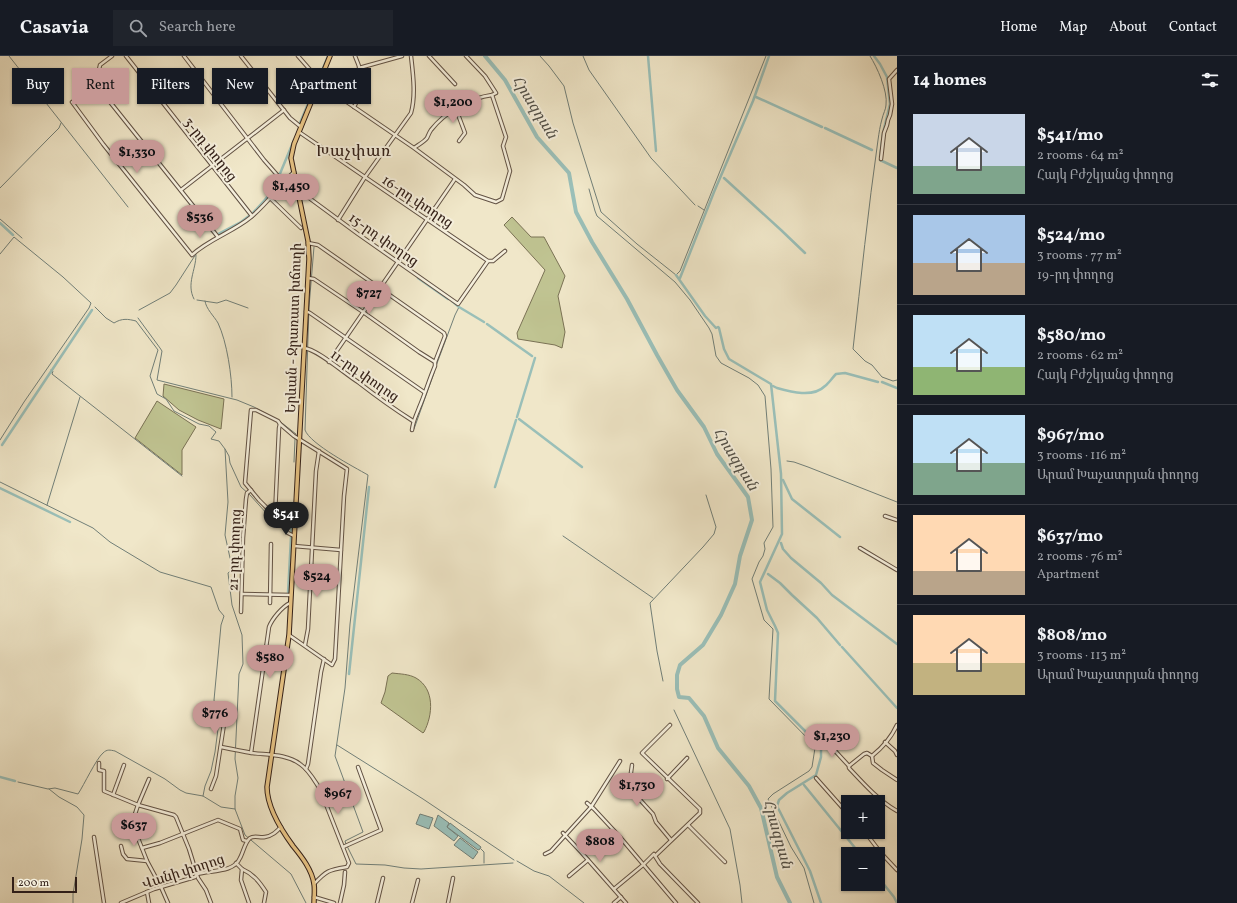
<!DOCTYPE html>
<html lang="en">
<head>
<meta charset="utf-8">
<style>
	:root { --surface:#171b24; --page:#20242c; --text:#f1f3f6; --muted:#9ea1a6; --line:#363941; --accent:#c59692 }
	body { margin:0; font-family:Vollkorn,"Noto Serif Armenian",serif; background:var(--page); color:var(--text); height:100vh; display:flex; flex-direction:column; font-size:15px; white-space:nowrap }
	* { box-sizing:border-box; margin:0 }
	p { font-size:13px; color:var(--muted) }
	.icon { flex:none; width:22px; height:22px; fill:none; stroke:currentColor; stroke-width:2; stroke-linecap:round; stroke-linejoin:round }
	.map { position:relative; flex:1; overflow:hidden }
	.details { display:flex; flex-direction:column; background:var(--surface); width:340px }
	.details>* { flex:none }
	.top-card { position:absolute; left:12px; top:12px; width:380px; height:36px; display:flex; gap:8px }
	.buttons { position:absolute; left:841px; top:739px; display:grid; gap:8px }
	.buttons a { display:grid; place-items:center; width:44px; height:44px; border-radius:0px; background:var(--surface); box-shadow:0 1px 3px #0004; font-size:20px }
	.scale { position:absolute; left:12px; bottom:10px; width:65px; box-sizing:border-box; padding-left:4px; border:2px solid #332018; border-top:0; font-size:11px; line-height:14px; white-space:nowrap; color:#332018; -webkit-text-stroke:3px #f5efdc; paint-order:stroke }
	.price { position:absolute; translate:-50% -34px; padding:0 9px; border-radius:14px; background:var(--accent); color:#111; font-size:13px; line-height:26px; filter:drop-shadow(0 1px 2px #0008) }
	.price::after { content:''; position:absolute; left:50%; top:24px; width:12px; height:9px; margin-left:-6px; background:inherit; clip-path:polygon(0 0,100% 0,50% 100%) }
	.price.on { background:#222; color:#fff }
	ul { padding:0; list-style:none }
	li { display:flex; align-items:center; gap:12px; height:100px; padding:0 16px }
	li+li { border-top:1px solid var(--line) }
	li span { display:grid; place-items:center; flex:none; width:112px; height:80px; border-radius:0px; color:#555 }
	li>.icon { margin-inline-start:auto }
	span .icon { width:48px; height:48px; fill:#fffc; stroke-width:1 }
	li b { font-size:17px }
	h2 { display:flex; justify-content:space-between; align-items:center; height:48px; padding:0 16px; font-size:17px }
	.tag { padding:0 14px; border-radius:0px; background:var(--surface); box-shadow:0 1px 3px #0004; font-size:14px; line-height:36px }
	.tag.on { background:var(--accent); color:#111 }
	header { display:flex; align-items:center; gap:24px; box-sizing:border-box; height:56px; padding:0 20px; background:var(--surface); border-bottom:1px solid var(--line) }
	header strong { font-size:19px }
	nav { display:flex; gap:22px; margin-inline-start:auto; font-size:14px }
	.search { width:280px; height:36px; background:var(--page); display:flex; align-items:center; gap:10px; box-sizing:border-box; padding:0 14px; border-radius:0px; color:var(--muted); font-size:15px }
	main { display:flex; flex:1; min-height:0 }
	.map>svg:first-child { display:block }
	.green { fill:#c0c492; stroke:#7a7255 }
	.water { fill:#9abfb8; stroke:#717f78 }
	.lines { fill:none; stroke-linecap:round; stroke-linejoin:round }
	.stream { stroke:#717f78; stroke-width:1 }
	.canal { stroke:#9abfb8; stroke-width:2.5 }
	.river { stroke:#9abfb8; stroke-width:4 }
	.minor-casing { stroke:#625244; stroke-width:4.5 }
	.major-casing { stroke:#332018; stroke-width:5.5 }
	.minor { stroke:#f5efdc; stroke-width:2.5 }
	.major { stroke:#e8c484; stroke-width:3.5 }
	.labels { text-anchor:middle; stroke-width:4; stroke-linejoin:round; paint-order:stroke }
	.street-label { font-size:14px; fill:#332018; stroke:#f5efdc }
	.water-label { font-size:15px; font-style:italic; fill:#525048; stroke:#f5efdc }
	.quarter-label { font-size:16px; letter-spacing:1px; fill:#332018; stroke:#f5efdc }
</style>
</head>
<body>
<header>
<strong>Casavia</strong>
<div class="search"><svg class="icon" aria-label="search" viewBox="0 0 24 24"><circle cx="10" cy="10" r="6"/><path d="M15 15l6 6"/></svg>Search here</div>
<nav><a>Home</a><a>Map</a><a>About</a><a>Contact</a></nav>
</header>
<main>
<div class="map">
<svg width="897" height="847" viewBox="0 0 897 847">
	<rect width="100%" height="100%" fill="#f0e7c9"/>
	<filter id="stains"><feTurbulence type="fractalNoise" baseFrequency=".005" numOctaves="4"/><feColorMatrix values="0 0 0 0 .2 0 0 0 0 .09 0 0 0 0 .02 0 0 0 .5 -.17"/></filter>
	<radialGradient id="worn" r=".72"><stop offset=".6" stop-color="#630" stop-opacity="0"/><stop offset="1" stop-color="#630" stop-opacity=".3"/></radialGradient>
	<g class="green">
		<path d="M512 161 531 181H544L565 220 558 240 565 276 562 292 555 289 518 283 517 277 545 214 504 169Z"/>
		<path d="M164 328 224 343 221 373 198 364 179 354 163 340Z"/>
		<path d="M157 345 196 371 182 394V419L135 382Z"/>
		<path d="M392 617C400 618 409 618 416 622 435 633 433 659 424 676L423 677 381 647 385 636 388 620Z"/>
	</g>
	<g class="water">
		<path d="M420 758 433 762 429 773 416 768Z"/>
		<path d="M438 759 449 767 447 771 458 780 454 785 434 770Z"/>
		<path d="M450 767 481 791 480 793 478 794 447 771Z"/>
		<path d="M460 782 478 796 473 803 454 789Z"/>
	</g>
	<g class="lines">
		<g class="stream">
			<path d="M9 0 128 151"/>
			<path d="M540 0 549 10 564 30 573 67 601 156 637 188 676 219 680 215 766 0"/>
			<path d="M583 0 589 14 651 102 695 149"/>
			<path d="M870 0C877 11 888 35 886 49 886 53 883 58 882 63 880 70 879 77 878 84 868 154 861 223 853 293L865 305 872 309 882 321 893 325 897 324"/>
			<path d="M0 132 48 83 59 72 61 67"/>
			<path d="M589 133 595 155 597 160 675 226 690 244 709 272 712 278 716 300 721 307 749 322 758 329 765 340 771 413 773 471 764 487 765 493 763 500 759 506 752 523 764 564 773 573 769 643 814 689 815 692 812 711 809 715 773 738 768 743 791 791 804 812 814 847"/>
			<path d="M698 150 704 154"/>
			<path d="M0 163 22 182"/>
			<path d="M314 191 309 251 305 374C310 388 354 411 368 419L350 568 345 632 335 700 363 776 345 785 346 788"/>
			<path d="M0 198 14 181 63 221 91 247 89 252 24 346 0 384"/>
			<path d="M194 243C186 228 196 214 196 199"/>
			<path d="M197 244 217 247 226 244 248 252"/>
			<path d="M205 245C206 253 214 260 218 267 227 286 232 320 232 341"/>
			<path d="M95 251 106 262 114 267C122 262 128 263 136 265L158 294 150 320 157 338 166 343 174 355 199 368 209 370 216 376 211 383 219 385 225 393 228 446 225 479 230 502 235 511 228 517 232 549 242 579 243 608 239 618 235 703 238 722 235 740V753L245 779 291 818 306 847"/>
			<path d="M139 254 170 237 176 229 196 198"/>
			<path d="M138 262 160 292 162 295 157 324 237 344 254 351 276 363"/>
			<path d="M436 310 455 259 459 251"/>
			<path d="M51 314 53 315 52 318 182 420"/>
			<path d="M278 364 296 378"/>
			<path d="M414 373 434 317"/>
			<path d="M225 393 229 400 230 407 241 431 250 439 277 469"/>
			<path d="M787 405 794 406 808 411 897 446"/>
			<path d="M294 406 295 383"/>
			<path d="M0 426 93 472 110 486 160 516 211 531 219 554 224 560 221 569 214 644 218 673 215 696 211 715 205 730 203 740"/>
			<path d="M47 449 80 341"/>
			<path d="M563 480 653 542"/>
			<path d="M663 625 657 595 650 547 703 491 714 478 716 471 706 439"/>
			<path d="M674 654 730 773 740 829 742 847"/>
			<path d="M337 689 423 743 514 804"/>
			<path d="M18 726 48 733 55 732 78 738C84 729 96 703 103 697 107 693 110 694 115 695L149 714 165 723 180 734 186 737 203 740 221 751 235 753"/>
			<path d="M49 733 59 741 77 751 84 759 82 783 73 838V847"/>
			<path d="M347 790 356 808 385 809 404 812 421 813 513 807"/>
			<path d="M481 793 484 796V807"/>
			<path d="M517 805 534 815 549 820 584 847"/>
		</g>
		<g class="canal">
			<path d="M648 0 656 95"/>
			<path d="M874 0 880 8 887 21 890 48 883 77 880 101"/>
			<path d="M319 22 328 0"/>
			<path d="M756 41 822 71"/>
			<path d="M300 67 317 26"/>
			<path d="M825 72 872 94"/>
			<path d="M880 104 897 112"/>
			<path d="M279 120 294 84"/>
			<path d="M724 122 781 174 805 197"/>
			<path d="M252 158C262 147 273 137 278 123"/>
			<path d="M0 167 13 179"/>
			<path d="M218 178 241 166 249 160"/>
			<path d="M676 219 705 260 716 272 718 271 719 272 724 293 729 303 771 328 781 418 782 478 760 526 767 554 775 570 778 577 775 645 821 691V701L816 719 787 737 779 744 777 750 810 815 821 847"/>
			<path d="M418 222 448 243"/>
			<path d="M680 222 714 136 753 45 769 0"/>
			<path d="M452 245 459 251 484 266"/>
			<path d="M487 268 532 300"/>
			<path d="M882 326 897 332"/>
			<path d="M773 330 777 332C791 336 813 342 825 330 829 327 832 322 836 318L845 317 878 326"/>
			<path d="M517 361 535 302"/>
			<path d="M519 363 582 411"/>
			<path d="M2 389 92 254"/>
			<path d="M783 424 792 443 840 481"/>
			<path d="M495 431 516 364"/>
			<path d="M0 432 70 466"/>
			<path d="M291 477 292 463"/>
			<path d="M781 487 783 493 791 502 821 527 832 539 897 588"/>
			<path d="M768 518 780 527 792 539 817 562 840 589"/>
			<path d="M288 537 291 481"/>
			<path d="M842 591 897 652"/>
			<path d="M349 618 369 431"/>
			<path d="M0 721 15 725"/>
			<path d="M804 729 860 798"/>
			<path d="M878 821 894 841 897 847"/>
		</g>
		<path class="river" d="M485 0 505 24 537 81 569 117 576 156 592 186 627 243 657 299 677 334 704 371 717 398 748 441 752 464 740 500 735 528 721 559 703 589 680 609 677 619V633L679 641 689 642 704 660 718 692 749 730 761 752 777 821 790 847"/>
		<g class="minor-casing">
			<g id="minor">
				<path d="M112 0 100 9 97 23 94 26 218 181"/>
				<path d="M126 0 252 160"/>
				<path d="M184 0 264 104 279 121 286 124"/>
				<path d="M241 0 290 62 301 71"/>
				<path d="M298 0 320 25"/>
				<path d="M429 0 455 28"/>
				<path d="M466 0 485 20 496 37 492 39"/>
				<path d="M359 12 402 0"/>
				<path d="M319 27 414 92 464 129 475 139 496 146 502 143 510 115 503 90 506 81 492 39C470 42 445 56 431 74 429 77 428 80 427 82 424 86 418 89 414 92"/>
				<path d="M72 46 103 88 192 199C209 183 233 176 251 161 267 148 279 130 294 116"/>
				<path d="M354 51C366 30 364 21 355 0"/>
				<path d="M456 53 465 77 459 85"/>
				<path d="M299 76 488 205H493L505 195"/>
				<path d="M881 103 884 77 887 69 888 64 890 59 892 48 889 23 897 14"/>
				<path d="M181 134 284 54"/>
				<path d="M298 135 301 136 358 178 458 248 488 205"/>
				<path d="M270 142 301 172"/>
				<path d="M338 164 365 121 411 57C416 39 413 18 411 0"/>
				<path d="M308 187 318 189 444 277 445 280 435 306V310C429 324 425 338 419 352 416 360 413 365 412 374"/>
				<path d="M308 222 314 223 363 256 419 296 435 306"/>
				<path d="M306 255 310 257 424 336"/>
				<path d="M304 292C317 293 345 318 358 326 376 340 394 353 413 365"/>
				<path d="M329 306 455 123"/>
				<path d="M275 460 279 372 280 368"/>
				<path d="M885 460 897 464"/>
				<path d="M294 490 341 494"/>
				<path d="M860 492 897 514"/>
				<path d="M242 538 291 539"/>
				<path d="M270 547 271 488"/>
				<path d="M241 556 243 482 246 443 247 437 251 434"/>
				<path d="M289 579 332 609 335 603 344 440 347 413 294 380 280 368 278 365 256 354H251L245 427 259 444 275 460 288 477 294 480"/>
				<path d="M305 589 308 573 316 415 319 395"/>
				<path d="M670 669 642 697 700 753V757L655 800 660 808 698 847"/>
				<path d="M825 684 849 710V712C863 727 879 745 897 755"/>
				<path d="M885 686 895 695 897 699"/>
				<path d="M221 691C231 693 241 695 252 697 268 699 287 698 300 708 309 714 314 724 320 733L349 807 347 811C329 814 327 814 314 828"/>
				<path d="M251 697 269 571C272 563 282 551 290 547"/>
				<path d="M872 700 873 707 882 714 897 724"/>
				<path d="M99 707V714L104 715V735L138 749 174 759 176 761 189 793 198 822 206 834 211 847"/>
				<path d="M632 709 630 724 631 734 653 758 656 766 671 784"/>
				<path d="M849 710 864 698 867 697 872 700C882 692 892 680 897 669"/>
				<path d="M306 713 308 708 321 616 324 603"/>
				<path d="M816 722 848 758"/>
				<path d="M149 723 138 749 132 767 147 805 161 831 168 847"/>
				<path d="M667 723 687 702"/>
				<path d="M211 733 216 720 224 668"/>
				<path d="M113 739 124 709"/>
				<path d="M587 747 594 753 620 781 676 847"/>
				<path d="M688 769 725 806"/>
				<path d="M865 776 881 797 897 814"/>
				<path d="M563 777 581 796 626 847"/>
				<path d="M94 781 104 847"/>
				<path d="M121 790 123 798 127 803 147 805"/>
				<path d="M343 791 381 774 358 711"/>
				<path d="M142 792 160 787 218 764 240 773 243 784 247 785"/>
				<path d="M545 798 551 795 591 751 620 705"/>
				<path d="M236 807 242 813 241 824 249 847"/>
				<path d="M242 813C253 818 259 825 266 836L264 847"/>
				<path d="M569 820 588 804"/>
				<path d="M614 833 643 809 654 798 655 800"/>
				<path d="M147 836 149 847"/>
				<path d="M314 841 334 847"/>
				<path d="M121 847 154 833 195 821 197 818C210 814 234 817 240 802 243 797 245 786 250 782 254 779 260 782 265 781 272 780 276 776 281 771"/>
				<path d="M340 847 344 829 345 816"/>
				<path d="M377 847 383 822"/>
				<path d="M412 847 418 824"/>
				<path d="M448 847 453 822"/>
				<path d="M614 847 621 841"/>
			</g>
		</g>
		<g class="major-casing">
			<path id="major" d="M314 847C314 841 315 834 314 828 312 814 302 801 293 790 282 775 267 751 267 731L289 579 309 203 308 185 291 102 294 88 330 0"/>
		</g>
		<use href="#minor" class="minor"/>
		<use href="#major" class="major"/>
	</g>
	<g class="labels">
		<g class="street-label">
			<text transform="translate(211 93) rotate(52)" y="5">3-րդ փողոց</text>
			<text transform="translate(418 145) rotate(34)" y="5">16-րդ փողոց</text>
			<text transform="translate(384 183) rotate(35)" y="5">15-րդ փողոց</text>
			<text transform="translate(293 272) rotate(-88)" y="5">Երևան - Ջրառատ խճուղի</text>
			<text transform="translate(365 319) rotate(35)" y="5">11-րդ փողոց</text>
			<text transform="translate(234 494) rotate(-88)" y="5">21-րդ փողոց</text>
			<text transform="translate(183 815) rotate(-18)" y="5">Վանի փողոց</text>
		</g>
		<g class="water-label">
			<text transform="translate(535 51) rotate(58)" y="5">Հրազդան</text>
			<text transform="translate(736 403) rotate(58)" y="5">Հրազդան</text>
			<text transform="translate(778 778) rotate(74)" y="5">Հրազդան</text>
		</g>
		<g class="quarter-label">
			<text x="354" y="100">Խաչփառ</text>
		</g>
	</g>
	<rect width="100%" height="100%" filter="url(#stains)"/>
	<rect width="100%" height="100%" fill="url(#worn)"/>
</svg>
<div class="buttons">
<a>+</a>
<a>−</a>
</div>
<div class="scale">200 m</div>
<b class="price" style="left:453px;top:68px">$1,200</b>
<b class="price" style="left:137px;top:118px">$1,330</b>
<b class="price" style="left:291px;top:152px">$1,450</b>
<b class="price" style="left:200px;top:183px">$536</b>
<b class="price" style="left:369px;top:259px">$727</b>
<b class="price on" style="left:286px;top:480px">$541</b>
<b class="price" style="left:317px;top:542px">$524</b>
<b class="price" style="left:270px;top:623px">$580</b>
<b class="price" style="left:215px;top:679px">$776</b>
<b class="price" style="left:832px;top:702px">$1,230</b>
<b class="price" style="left:637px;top:751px">$1,730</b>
<b class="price" style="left:338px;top:759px">$967</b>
<b class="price" style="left:134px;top:791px">$637</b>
<b class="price" style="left:600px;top:807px">$808</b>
<div class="top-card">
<a class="tag">Buy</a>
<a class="tag on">Rent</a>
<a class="tag">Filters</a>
<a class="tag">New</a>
<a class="tag">Apartment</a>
</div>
</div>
<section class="details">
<h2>14 homes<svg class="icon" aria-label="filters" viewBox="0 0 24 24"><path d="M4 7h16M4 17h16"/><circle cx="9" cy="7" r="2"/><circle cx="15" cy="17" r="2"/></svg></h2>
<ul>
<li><span style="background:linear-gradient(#c9d6e8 65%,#7fa58c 0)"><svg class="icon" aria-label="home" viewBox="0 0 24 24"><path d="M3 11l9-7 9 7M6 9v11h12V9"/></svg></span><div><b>$541/mo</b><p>2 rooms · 64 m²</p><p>Հայկ Բժշկյանց փողոց</p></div></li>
<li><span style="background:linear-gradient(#a9c7e8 60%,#b9a48a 0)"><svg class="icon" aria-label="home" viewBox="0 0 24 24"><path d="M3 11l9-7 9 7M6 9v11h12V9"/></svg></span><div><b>$524/mo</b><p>3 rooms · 77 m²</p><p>19-րդ փողոց</p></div></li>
<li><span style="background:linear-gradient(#bfe0f5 65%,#8fb573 0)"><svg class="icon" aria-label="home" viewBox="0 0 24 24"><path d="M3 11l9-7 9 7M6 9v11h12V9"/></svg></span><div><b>$580/mo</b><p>2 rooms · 62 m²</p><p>Հայկ Բժշկյանց փողոց</p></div></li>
<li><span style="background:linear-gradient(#bfe0f5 60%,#7fa58c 0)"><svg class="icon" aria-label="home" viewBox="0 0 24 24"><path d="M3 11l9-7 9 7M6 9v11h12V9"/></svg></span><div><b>$967/mo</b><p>3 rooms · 116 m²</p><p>Արամ Խաչատրյան փողոց</p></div></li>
<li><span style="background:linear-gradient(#ffd9b3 70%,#b9a48a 0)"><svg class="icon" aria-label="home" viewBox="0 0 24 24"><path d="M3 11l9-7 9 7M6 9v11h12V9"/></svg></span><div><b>$637/mo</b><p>2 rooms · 76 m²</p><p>Apartment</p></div></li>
<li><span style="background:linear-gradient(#ffd9b3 60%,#c2b280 0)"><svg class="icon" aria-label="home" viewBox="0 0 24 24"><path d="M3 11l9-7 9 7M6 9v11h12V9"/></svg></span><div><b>$808/mo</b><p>3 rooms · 113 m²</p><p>Արամ Խաչատրյան փողոց</p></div></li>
</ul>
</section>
</main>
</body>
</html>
